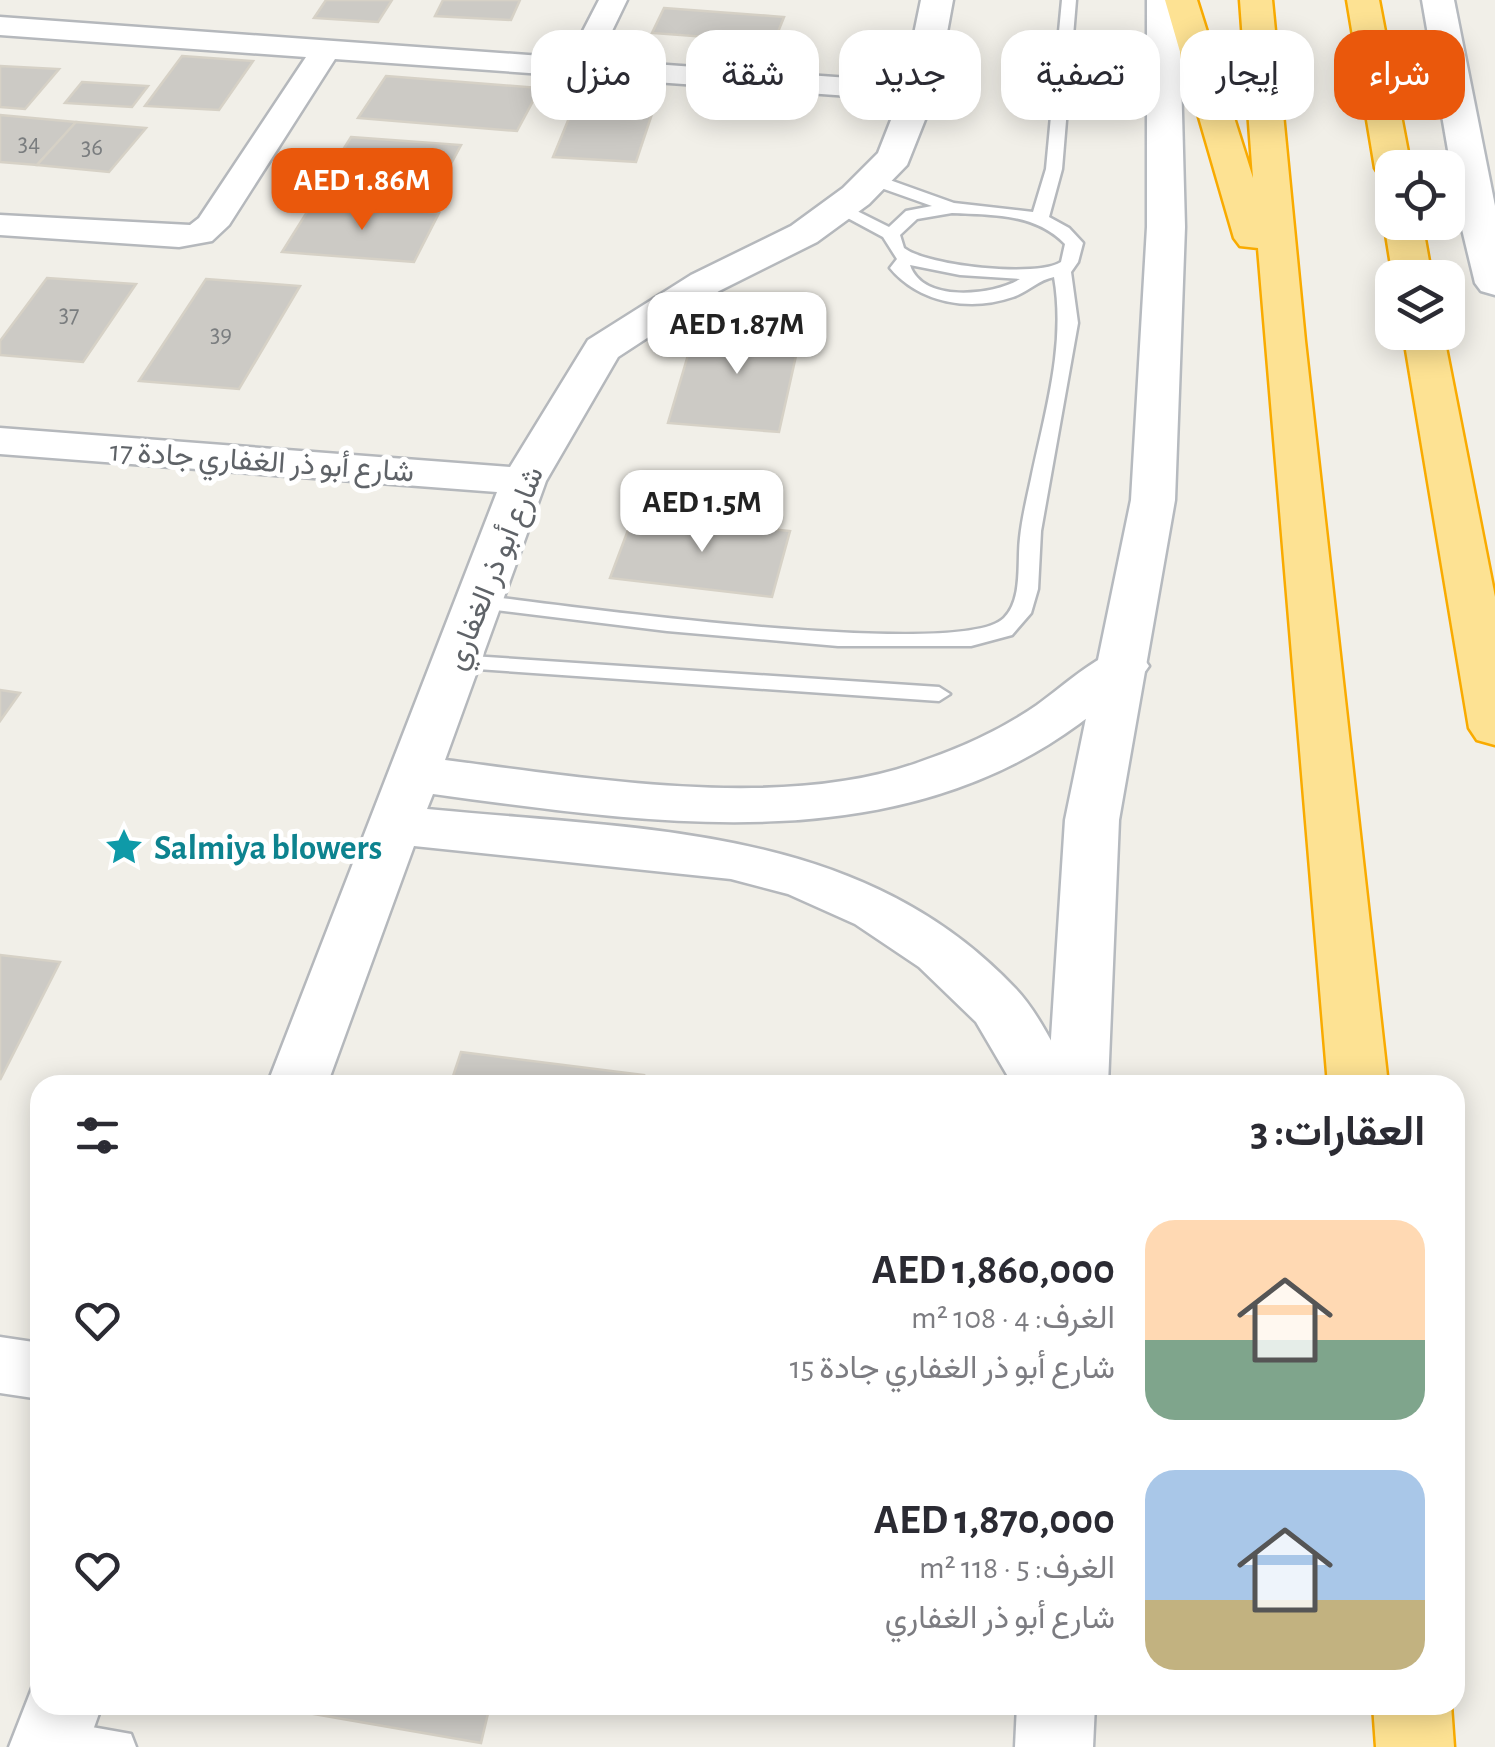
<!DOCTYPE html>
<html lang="ar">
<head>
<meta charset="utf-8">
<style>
	:root { --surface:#fff; --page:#f7f7f7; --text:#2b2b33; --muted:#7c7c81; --accent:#ea580c }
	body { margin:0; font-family:"Alegreya Sans",Vazirmatn,sans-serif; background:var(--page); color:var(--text); direction:rtl; height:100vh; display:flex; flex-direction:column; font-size:38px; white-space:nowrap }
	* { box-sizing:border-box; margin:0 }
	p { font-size:32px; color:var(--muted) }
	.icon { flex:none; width:55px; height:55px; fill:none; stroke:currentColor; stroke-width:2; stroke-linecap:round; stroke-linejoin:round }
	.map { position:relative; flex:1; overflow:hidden; direction:ltr }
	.details { position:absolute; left:30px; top:1075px; width:1435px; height:640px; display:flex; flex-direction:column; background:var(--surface); border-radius:30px; box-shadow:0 5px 25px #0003; direction:rtl }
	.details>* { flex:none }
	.banner { position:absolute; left:30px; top:30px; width:1435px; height:90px; direction:rtl; display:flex; gap:20px }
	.controls { position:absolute; left:1375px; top:150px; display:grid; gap:20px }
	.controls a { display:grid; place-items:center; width:90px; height:90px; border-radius:20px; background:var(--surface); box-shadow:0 5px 25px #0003; font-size:50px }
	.price { position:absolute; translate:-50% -85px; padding:0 22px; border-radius:20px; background:#fff; color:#222; font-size:32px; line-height:65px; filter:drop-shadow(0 2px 5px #0008) }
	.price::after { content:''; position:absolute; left:50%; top:60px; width:30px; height:22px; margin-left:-15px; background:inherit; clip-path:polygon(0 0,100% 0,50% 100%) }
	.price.current { background:var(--accent); color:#fff }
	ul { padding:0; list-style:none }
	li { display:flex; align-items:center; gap:30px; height:250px; padding:0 40px }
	li span { display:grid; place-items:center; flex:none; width:280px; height:200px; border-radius:30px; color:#555 }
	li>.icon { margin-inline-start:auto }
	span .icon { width:120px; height:120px; fill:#fffc; stroke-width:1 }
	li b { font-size:42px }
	h2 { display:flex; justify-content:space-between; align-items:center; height:120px; padding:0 40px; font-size:42px }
	.chip { padding:0 35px; border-radius:30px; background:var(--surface); box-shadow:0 5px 25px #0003; font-size:35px; line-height:90px }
	.chip.current { background:var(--accent); color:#fff }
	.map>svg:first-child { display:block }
	.building { fill:#cccac5; stroke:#d6d1c6; stroke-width:2.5 }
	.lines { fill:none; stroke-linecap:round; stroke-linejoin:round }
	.service-casing { stroke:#b5b8bc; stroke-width:5 }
	.minor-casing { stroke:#b5b8bc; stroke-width:5 }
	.tertiary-casing { stroke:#b5b8bc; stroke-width:5 }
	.secondary-casing { stroke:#b6babf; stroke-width:5 }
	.motorway-casing { stroke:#f9ab00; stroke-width:5 }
	.service { fill:#fff; fill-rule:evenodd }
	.minor { fill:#fff; fill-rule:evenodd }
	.tertiary { fill:#fff; fill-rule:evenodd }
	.secondary { fill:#fff; fill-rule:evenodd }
	.motorway { fill:#fde293; fill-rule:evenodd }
	.labels { text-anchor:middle; stroke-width:10; stroke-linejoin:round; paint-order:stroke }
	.far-number-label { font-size:25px; fill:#7a7d7f }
	.far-street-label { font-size:30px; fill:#5f6368; stroke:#fff }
	.culture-label { font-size:35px; font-weight:bold; fill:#0d838f; stroke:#fff; text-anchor:start }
</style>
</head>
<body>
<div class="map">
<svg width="1495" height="1747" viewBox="0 0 1495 1747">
	<rect width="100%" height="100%" fill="#f1efe8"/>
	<g class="building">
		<path d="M326 0H392L378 22 314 18Z"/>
		<path d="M443 0H520L511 20 435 16Z"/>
		<path d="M664 8 784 17 774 42 652 33Z"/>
		<path d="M182 56 253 61 219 110 145 106Z"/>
		<path d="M0 66 59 69 25 109 0 107Z"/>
		<path d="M386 76 540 88 517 131 358 118Z"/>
		<path d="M82 82 148 86 132 107 65 103Z"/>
		<path d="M576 101 655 105 636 162 553 157Z"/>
		<path d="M0 115 76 122 37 165 0 162Z"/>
		<path d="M76 122 146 128 109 172 37 165Z"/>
		<path d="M351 137 461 145 438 188 324 180Z"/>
		<path d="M312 204 439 213 414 262 282 252Z"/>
		<path d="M47 278 136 284 83 362 0 355V341Z"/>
		<path d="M206 279 300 286 239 389 139 381Z"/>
		<path d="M698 321 802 329 779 432 668 423Z"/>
		<path d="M634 514 790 531 772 597 610 578Z"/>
		<path d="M0 690 20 693 0 721Z"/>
		<path d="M0 955 60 962 0 1080Z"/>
		<path d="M461 1052 644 1075 642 1085H450Z"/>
		<path d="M262 1705H490L481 1743Z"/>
	</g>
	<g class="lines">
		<g class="service-casing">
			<g id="service">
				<path d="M1062 0H1076L1062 169 1049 217 1069 228 1083 243 1078 262 1071 272 1078 323 1041 531 1038 589 1031 613 1012 635 971 646H838L667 631 471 607 468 602 471 597 479 595C555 605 962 661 1004 618 1023 599 1017 563 1020 538 1022 518 1027 498 1031 479 1045 412 1066 345 1054 277 1038 280 1028 292 1013 297 970 312 919 303 890 268L897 259 883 237 831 209 845 205 889 227 906 211 932 206 867 183V175L873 174 954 203 1033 212 1046 169ZM952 213C992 215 1035 213 1065 244L1061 262C1037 278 927 266 904 248L900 235 917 219ZM910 265 960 275 1020 279C992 296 922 303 910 265Z"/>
				<path d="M456 655 939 687 950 694 939 701 448 667 445 662Z"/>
				<path d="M58 1721 131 1734 136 1747H44L40 1739 45 1726Z"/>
			</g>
		</g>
		<g class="minor-casing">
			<g id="minor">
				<path d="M599 0H627L598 60 919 83 930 85 934 92 930 99 919 101 335 59 229 225 212 241 179 247 0 235V215L190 225 199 218 306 57 0 35V17L569 58Z"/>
				<path d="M0 1337 40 1343V1399L0 1393Z"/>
			</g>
		</g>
		<g class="tertiary-casing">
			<g id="tertiary">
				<path d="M921 0H953L936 92 907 165 869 204 817 242 719 291 618 357 546 481 445 760C587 778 777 811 914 764 958 749 998 732 1037 705 1059 689 1081 669 1105 656 1118 649 1128 651 1141 655L1149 666C1133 690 1102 707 1079 724 891 862 649 823 433 794L427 809C636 830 859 823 1015 988 1039 1013 1058 1054 1074 1085H1013L976 1022 919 967 855 924 788 894 731 879 414 846 327 1085H267L497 492 0 454V428L510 467 588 340 691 275 791 226 843 188 878 153 902 92Z"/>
				<path d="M40 1676V1705H102L87 1747H9L36 1678Z"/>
			</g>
		</g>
		<g class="secondary-casing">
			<g id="secondary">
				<path d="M1147 0H1179L1185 227 1175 500 1119 820 1108 1085H1048L1065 820 1131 500 1147 227Z"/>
				<path d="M1422 0H1454L1495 206V295L1481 291 1475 283 1461 225Z"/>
				<path d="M1017 1705H1095L1093 1747H1015Z"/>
			</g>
		</g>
		<g class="motorway-casing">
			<g id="motorway">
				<path d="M1165 0H1197L1253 178 1240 0H1272L1305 341 1388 1085H1328L1258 248 1240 246 1234 238Z"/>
				<path d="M1347 0H1379L1411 168H1392V179L1380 176 1375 168Z"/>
				<path d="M1392 213V222H1422L1432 278H1393L1384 222Z"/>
				<path d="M1403 332H1443L1495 597V745L1477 740 1469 728Z"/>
				<path d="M1373 1705H1451L1454 1747H1376Z"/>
			</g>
		</g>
		<use href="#service" class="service"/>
		<use href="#minor" class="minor"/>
		<use href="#tertiary" class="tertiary"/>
		<use href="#secondary" class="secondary"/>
		<use href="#motorway" class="motorway"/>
	</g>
	<defs>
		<g id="sight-bare" transform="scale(3)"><path d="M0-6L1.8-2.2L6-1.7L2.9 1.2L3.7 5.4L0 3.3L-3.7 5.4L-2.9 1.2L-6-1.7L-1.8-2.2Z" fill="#0f9aa8" stroke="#fff" stroke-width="2.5" paint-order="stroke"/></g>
	</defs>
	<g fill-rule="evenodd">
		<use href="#sight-bare" x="124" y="847"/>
	</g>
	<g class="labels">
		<g class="far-number-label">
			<text x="29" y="151">34</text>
			<text x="92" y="155">36</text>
			<text x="69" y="322">37</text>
			<text x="221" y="342">39</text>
		</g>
		<g class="far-street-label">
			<text transform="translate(262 461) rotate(4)" y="10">شارع أبو ذر الغفاري جادة 17</text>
			<text transform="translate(494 568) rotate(-68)" y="10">شارع أبو ذر الغفاري</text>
		</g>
		<g class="culture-label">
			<text x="154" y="859">Salmiya blowers</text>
		</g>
	</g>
</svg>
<div class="controls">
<a><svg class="icon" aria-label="locate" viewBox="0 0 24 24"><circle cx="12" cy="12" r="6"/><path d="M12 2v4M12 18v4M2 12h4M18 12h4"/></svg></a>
<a><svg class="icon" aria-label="layers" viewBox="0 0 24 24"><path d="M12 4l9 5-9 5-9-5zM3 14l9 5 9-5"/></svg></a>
</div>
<b class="price current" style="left:362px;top:233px">AED 1.86M</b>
<b class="price" style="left:737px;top:377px">AED 1.87M</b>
<b class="price" style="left:702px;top:555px">AED 1.5M</b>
<div class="banner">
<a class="chip current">شراء</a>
<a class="chip">إيجار</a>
<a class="chip">تصفية</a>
<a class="chip">جديد</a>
<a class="chip">شقة</a>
<a class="chip">منزل</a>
</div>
<section class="details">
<h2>العقارات: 3<svg class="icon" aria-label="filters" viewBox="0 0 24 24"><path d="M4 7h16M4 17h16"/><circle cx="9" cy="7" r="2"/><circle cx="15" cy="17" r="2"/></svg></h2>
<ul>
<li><span style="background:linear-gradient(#ffd9b3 60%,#7fa58c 0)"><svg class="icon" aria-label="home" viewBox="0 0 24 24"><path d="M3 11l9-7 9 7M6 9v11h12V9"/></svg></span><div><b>AED 1,860,000</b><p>الغرف: 4 · 108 m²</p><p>شارع أبو ذر الغفاري جادة 15</p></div><svg class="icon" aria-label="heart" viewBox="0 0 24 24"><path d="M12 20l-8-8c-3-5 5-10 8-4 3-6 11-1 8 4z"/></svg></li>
<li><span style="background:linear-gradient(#a9c7e8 65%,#c2b280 0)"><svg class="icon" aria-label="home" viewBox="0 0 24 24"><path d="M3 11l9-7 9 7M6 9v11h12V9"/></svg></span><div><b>AED 1,870,000</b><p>الغرف: 5 · 118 m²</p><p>شارع أبو ذر الغفاري</p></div><svg class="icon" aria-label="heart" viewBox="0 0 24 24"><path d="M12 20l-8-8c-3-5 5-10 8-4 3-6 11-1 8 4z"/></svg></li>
</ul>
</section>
</div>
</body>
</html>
